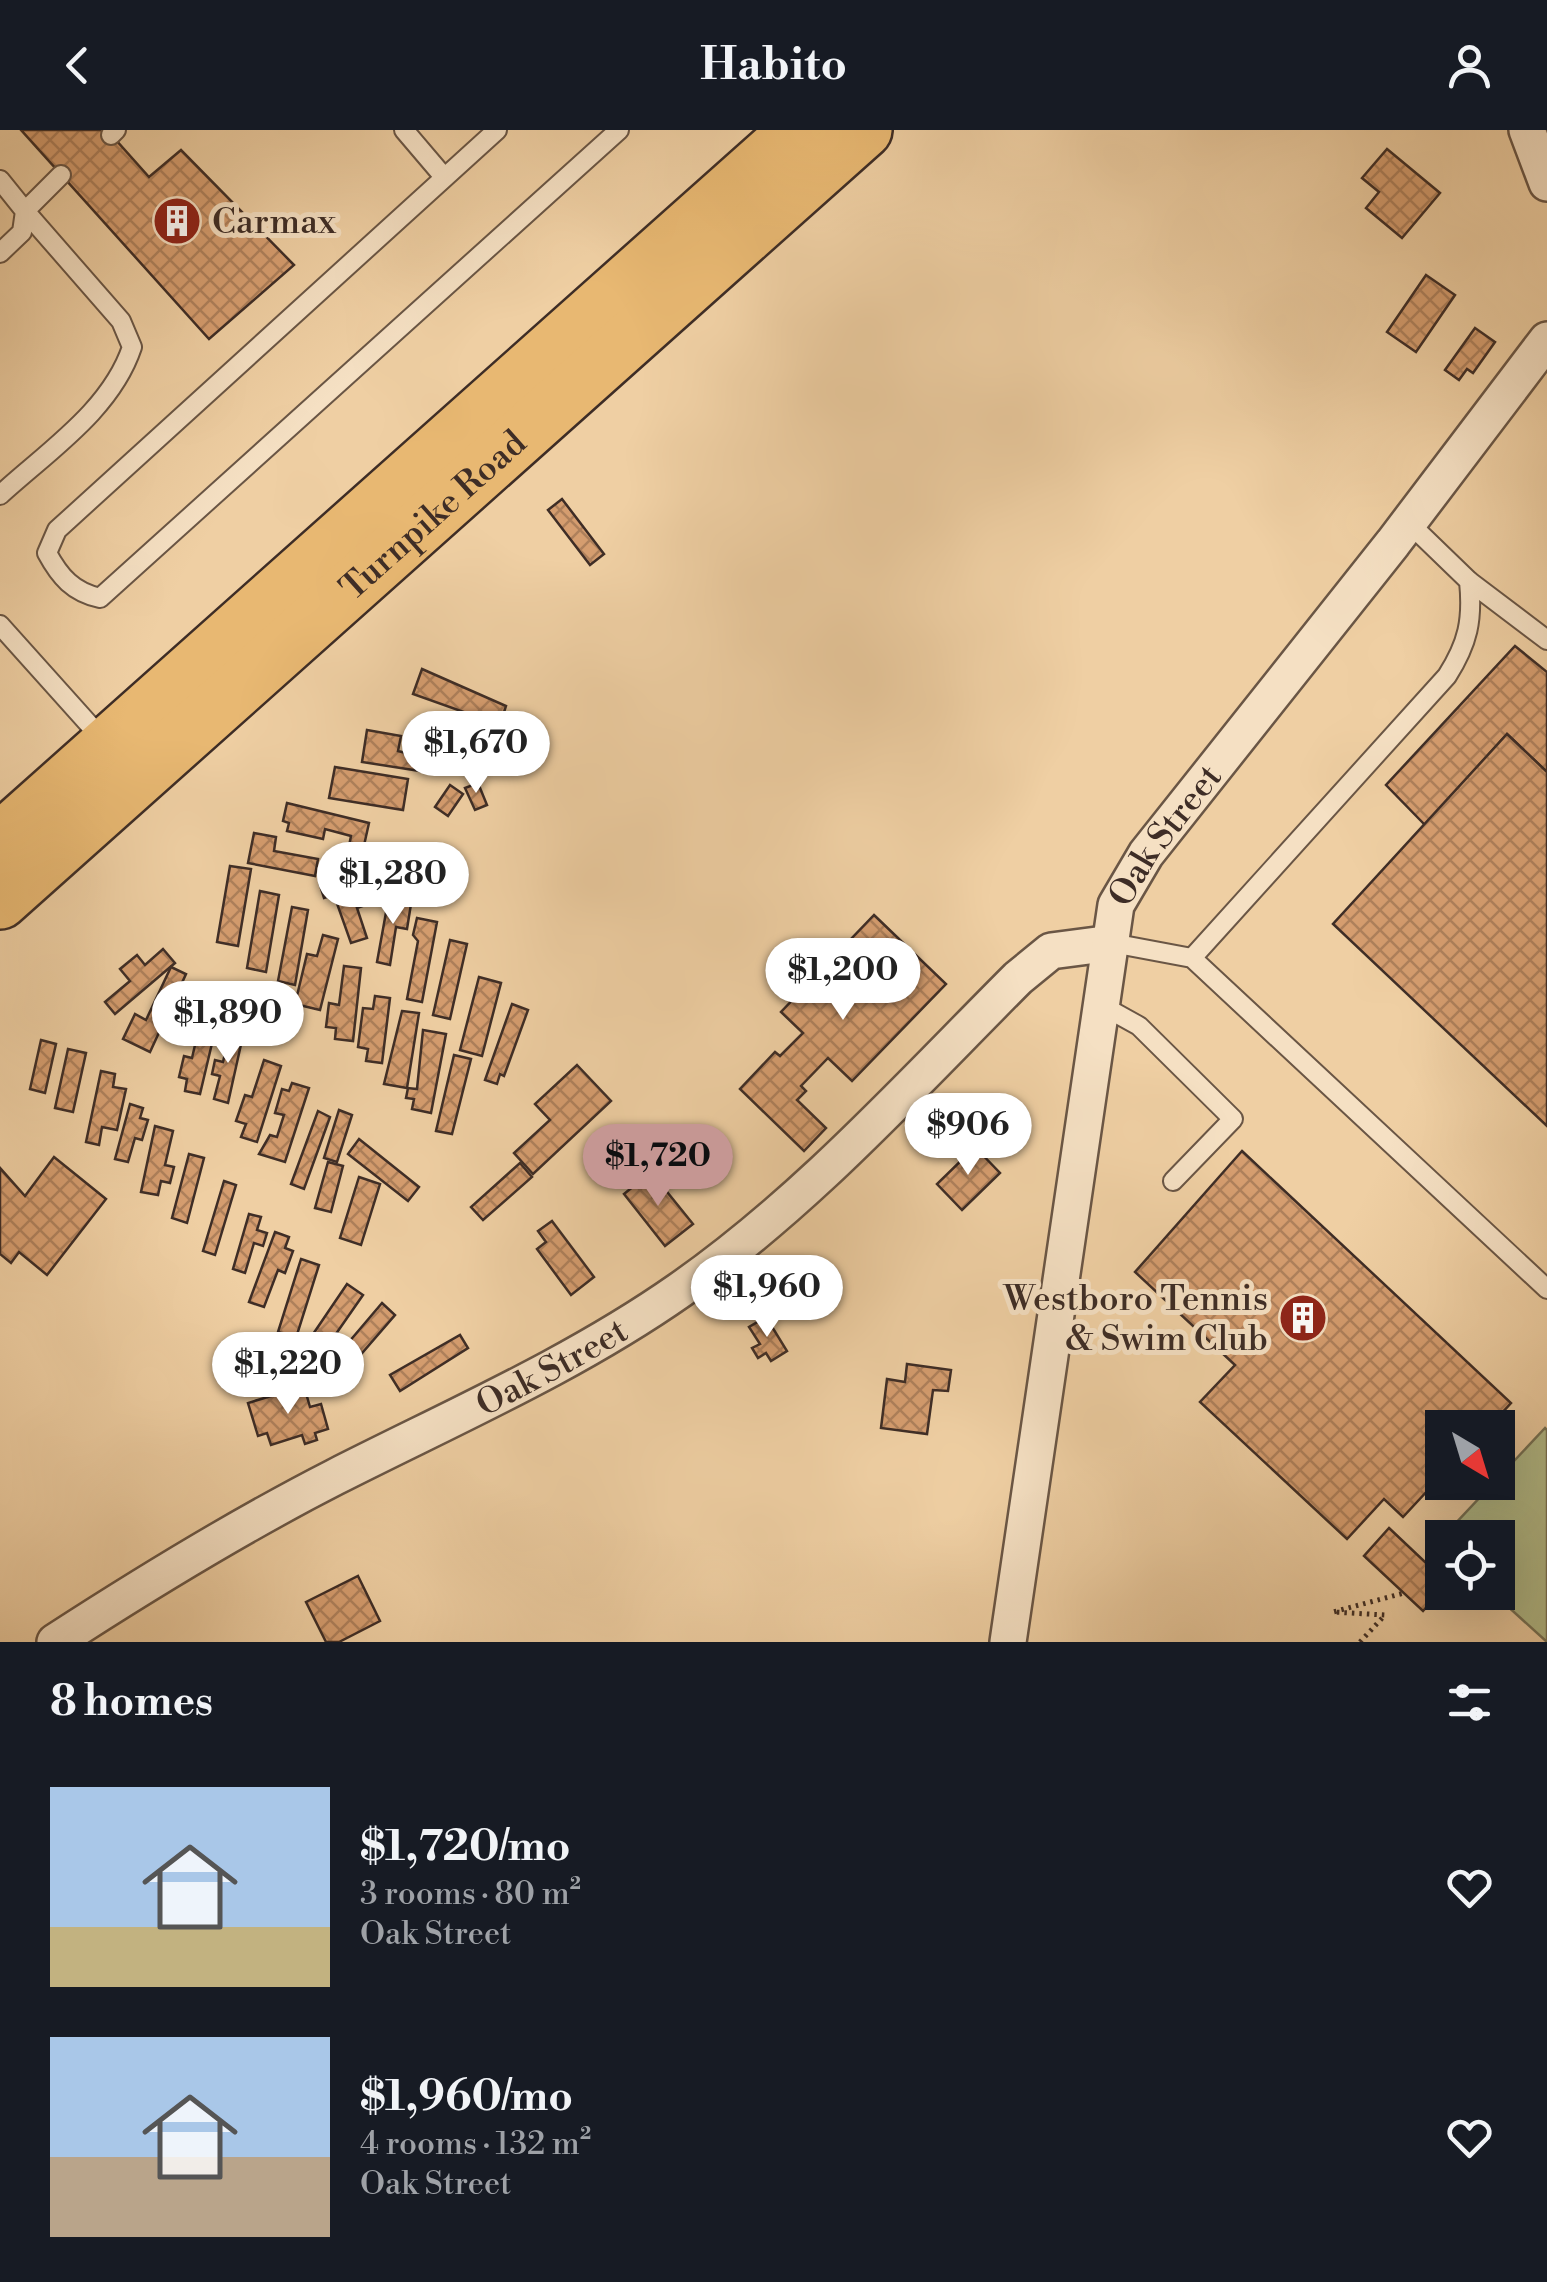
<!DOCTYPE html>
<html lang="en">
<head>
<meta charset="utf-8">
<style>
	:root { --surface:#171b24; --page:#20242c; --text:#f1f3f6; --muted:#9ea1a6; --accent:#c59692 }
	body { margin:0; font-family:"Libre Bodoni",serif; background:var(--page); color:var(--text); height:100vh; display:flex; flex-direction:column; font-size:38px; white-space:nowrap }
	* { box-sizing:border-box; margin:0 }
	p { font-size:32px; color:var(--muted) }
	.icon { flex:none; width:55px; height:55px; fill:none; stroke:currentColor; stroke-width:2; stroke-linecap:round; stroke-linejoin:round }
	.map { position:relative; height:1512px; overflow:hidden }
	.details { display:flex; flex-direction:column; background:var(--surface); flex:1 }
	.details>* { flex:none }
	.needle { width:65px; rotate:142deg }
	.tools { position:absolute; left:1425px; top:1280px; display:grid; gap:20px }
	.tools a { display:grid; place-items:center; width:90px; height:90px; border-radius:0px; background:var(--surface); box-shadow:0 10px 40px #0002; font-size:50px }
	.price { position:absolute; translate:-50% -85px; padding:0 22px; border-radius:35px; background:#fff; color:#222; font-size:32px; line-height:65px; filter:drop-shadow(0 2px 5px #0008) }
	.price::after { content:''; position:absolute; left:50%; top:60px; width:30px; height:22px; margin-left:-15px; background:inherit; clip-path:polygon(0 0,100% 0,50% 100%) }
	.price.active { background:var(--accent); color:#111 }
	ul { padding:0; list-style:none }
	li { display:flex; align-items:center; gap:30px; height:250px; padding:0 50px }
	li span { display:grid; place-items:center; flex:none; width:280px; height:200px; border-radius:0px; color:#555 }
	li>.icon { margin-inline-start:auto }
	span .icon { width:120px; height:120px; fill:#fffc; stroke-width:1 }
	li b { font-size:42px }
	h2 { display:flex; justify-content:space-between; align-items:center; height:120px; padding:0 50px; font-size:42px }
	header { display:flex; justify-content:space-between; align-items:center; height:130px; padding:0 50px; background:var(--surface); font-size:45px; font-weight:800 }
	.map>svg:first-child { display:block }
	.pitch { fill:#b2bc8a; stroke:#787458; stroke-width:2.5 }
	.building { fill:url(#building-cross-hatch); stroke:#3e2d26; stroke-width:2.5 }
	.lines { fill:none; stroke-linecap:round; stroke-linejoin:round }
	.service-casing { stroke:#6a5645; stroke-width:22 }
	.minor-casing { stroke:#6a5645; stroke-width:40 }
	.trunk-casing { stroke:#3e2d26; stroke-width:60 }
	.path { stroke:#3e2d26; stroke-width:5; stroke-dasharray:2.5 5; stroke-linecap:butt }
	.service { stroke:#f5e0c3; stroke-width:18 }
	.minor { stroke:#f5e0c3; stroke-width:35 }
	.trunk { stroke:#e8b872; stroke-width:55 }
	.labels { text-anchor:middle; stroke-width:10; stroke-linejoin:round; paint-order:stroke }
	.poi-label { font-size:35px; fill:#3e2d26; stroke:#f5e0c3; text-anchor:start }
	.street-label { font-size:35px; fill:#3e2d26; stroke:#f5e0c3 }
</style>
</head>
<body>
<header><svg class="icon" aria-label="back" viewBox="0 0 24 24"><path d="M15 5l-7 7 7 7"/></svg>Habito<svg class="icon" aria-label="person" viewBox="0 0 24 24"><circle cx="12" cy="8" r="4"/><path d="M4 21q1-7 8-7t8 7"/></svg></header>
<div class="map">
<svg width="1547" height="1512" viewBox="0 0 1547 1512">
	<defs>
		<pattern id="building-cross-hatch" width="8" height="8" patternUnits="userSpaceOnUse" patternTransform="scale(2.5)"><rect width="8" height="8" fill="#d59d6f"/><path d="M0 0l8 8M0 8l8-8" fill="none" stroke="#ae805b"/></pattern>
	</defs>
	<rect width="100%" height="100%" fill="#efcfa3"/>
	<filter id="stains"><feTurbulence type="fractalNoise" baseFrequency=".002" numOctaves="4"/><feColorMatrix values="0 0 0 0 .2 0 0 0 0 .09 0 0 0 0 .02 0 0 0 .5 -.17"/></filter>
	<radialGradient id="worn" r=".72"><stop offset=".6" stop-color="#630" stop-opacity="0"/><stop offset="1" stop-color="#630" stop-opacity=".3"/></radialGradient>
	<path class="pitch" d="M1545 1298 1547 1300V1512L1493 1463 1498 1462V1408H1442V1415L1438 1412Z"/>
	<g class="building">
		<path d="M21 0H107L149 47 181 20 294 135 209 209Z"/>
		<path d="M1387 19 1440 63 1402 108 1366 78 1379 62 1362 48Z"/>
		<path d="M1426 145 1455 165 1416 222 1387 202Z"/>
		<path d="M1475 198 1495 212 1473 243 1467 239 1459 250 1445 240Z"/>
		<path d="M562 369 604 424 590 435 548 380Z"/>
		<path d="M1515 516 1547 542V642L1507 604 1425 695 1386 655Z"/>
		<path d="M422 539 506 576 500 595 413 564Z"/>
		<path d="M367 600 401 606 398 621 406 623 408 611 430 614 429 625 436 626 433 643 362 632Z"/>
		<path d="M1507 604 1547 642V996L1333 794Z"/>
		<path d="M335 637 408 649 403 680 329 668Z"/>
		<path d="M478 653 487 675 475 680 465 658Z"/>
		<path d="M450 655 463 664 448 686 435 677Z"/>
		<path d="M287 673 369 693 363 720 349 716 351 706 325 699 323 709 287 701 289 693 283 691Z"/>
		<path d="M254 703 276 707 274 721 318 729 315 746 248 733Z"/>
		<path d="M230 736 251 739 238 816 217 812Z"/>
		<path d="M344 741 351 759 365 754 371 773 357 778 367 808 351 813 334 765 324 768 320 755Z"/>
		<path d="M260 761 279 765 266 842 247 838Z"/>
		<path d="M389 766 411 774 407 799 396 797 390 835 377 832Z"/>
		<path d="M292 777 308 780 295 855 278 851Z"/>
		<path d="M874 785 946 854 852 951 828 928 801 956 806 961 797 970 826 998 804 1021 740 959 775 922 780 926 803 903 781 882Z"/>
		<path d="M417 788 437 792 422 872 407 869 418 811 413 805Z"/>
		<path d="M323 805 338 809 320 880 295 874 307 824 317 826Z"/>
		<path d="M450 810 467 814 450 889 433 885Z"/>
		<path d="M163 819 175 833 115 884 105 872 130 851 120 839 137 825 145 835Z"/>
		<path d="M344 836 361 838 353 911 335 909 336 898 326 897 329 873 339 875Z"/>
		<path d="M171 837 186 844 150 922 123 909 135 884 146 890Z"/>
		<path d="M479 847 501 853 482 926 460 920Z"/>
		<path d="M375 866 390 868 382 933 366 931 368 919 358 917 363 878 373 879Z"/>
		<path d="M512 874 528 880 504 946 500 944 497 954 485 950Z"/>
		<path d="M402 881 419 883 407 958 384 954Z"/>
		<path d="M202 885 218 888 200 964 185 961 187 949 179 947 184 926 192 928Z"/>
		<path d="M231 898 244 901 228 973 214 969 220 946 212 944 215 930 223 932Z"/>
		<path d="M423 900 446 904 431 983 412 979 414 969 406 968 408 958 417 959Z"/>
		<path d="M41 910 56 914 45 963 30 959Z"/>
		<path d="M68 919 86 923 73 982 55 978Z"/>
		<path d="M454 925 471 929 452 1004 436 1001Z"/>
		<path d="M264 930 281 936 257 1012 241 1007 246 994 236 991 245 965 252 967Z"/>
		<path d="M577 935 611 971 533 1044 514 1023 550 990 535 974Z"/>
		<path d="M101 941 115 944 113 957 126 959 117 1000 102 997 99 1015 86 1012Z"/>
		<path d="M292 953 309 958 285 1032 259 1024 270 1005 277 1007 284 985 275 983 282 959 289 961Z"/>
		<path d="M130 974 143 978 140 988 148 990 142 1010 135 1008 128 1032 115 1029Z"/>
		<path d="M339 980 352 985 337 1032 324 1028Z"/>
		<path d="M318 981 330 987 304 1059 291 1054Z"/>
		<path d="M155 996 173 1001 165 1035 174 1037 170 1053 161 1051 158 1065 141 1062Z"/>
		<path d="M359 1009 419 1057 408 1071 348 1024Z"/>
		<path d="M975 1017 1000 1043 962 1080 937 1054Z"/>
		<path d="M1242 1021 1511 1273 1488 1298H1442V1345L1403 1387 1384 1369 1347 1409 1200 1272 1235 1235 1135 1142Z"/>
		<path d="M189 1024 204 1028 187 1093 172 1088Z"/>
		<path d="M54 1027 106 1069 47 1145 19 1122 11 1133 0 1124V1038L25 1066Z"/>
		<path d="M328 1032 343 1036 331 1082 315 1078Z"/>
		<path d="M520 1033 532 1047 483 1090 471 1077Z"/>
		<path d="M651 1042 693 1094 665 1116 624 1064Z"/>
		<path d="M359 1047 380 1054 361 1115 340 1108Z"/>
		<path d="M224 1051 236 1055 215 1125 203 1121Z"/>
		<path d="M249 1084 261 1087 257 1100 267 1103 263 1116 254 1113 245 1143 233 1139Z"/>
		<path d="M552 1091 594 1147 571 1165 537 1119 546 1112 538 1101Z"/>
		<path d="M275 1102 289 1107 285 1118 293 1121 285 1143 278 1140 264 1177 249 1172Z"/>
		<path d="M301 1129 319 1135 296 1208 278 1202Z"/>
		<path d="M347 1154 363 1165 322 1224 307 1213Z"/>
		<path d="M382 1173 395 1185 344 1244 331 1233Z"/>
		<path d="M766 1187 787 1221 771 1231 766 1223 758 1228 752 1218 760 1214 749 1197Z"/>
		<path d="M460 1205 468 1218 400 1261 390 1245Z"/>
		<path d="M907 1234 951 1240 948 1261 933 1260 927 1304 881 1298 887 1249 905 1252Z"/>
		<path d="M304 1256 310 1277 321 1274 328 1299 315 1303 317 1310 305 1314 302 1305 271 1315 267 1303 258 1306 248 1273Z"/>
		<path d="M1389 1398 1442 1448V1459L1423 1481 1364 1426Z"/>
		<path d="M358 1446 380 1491 339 1512H326L306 1472Z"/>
	</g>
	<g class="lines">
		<g class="service-casing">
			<g id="service">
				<path d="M404 0 444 47"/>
				<path d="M497 0 57 400 47 423C60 447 73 462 100 468L619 0"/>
				<path d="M111 5 116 0"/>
				<path d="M0 50 25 81 22 102 0 123"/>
				<path d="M0 365C48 321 111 280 132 217L121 191 25 81 61 45"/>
				<path d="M1469 451 1547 510"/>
				<path d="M0 495 104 611"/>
				<path d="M1112 813 1192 828 1547 1159"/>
				<path d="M1192 828 1447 546C1468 513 1473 490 1469 451L1409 393"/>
				<path d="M1103 876 1139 896 1233 989 1173 1051"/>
			</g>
		</g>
		<g class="minor-casing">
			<g id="minor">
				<path d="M1527 0 1547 53"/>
				<path id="s1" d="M55 1512C146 1453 239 1396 335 1347 451 1288 573 1235 680 1160 806 1072 910 956 1018 848L1051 821 1112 813"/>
				<path id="s2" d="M1008 1512 1116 775 1146 724 1393 413 1547 210"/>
			</g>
		</g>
		<g class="trunk-casing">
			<g id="trunk">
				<path d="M0 711 798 0"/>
				<path id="s3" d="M0 771 864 0"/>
			</g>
		</g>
		<path class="path" d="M1360 1512 1385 1485 1333 1482 1404 1463"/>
		<use href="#service" class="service"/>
		<use href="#minor" class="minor"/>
		<use href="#trunk" class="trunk"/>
	</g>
	<defs>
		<g id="building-disc" transform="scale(2.5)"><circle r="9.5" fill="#8f2418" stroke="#f5e0c3"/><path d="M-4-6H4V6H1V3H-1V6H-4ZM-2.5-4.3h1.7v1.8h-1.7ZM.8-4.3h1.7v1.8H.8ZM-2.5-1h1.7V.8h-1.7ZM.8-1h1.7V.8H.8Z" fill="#fff"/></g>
	</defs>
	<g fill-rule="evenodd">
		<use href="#building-disc" x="177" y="91"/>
		<use href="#building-disc" x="1303" y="1188"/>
	</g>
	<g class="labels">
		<g class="poi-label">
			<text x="212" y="103">Carmax</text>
			<text x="1268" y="1180" text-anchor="end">Westboro Tennis<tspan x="1268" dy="40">&amp; Swim Club</tspan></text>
		</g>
		<g class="street-label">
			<text dy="12" stroke="none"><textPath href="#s3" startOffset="580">Turnpike Road</textPath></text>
			<text dy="12" stroke="none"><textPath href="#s2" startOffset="830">Oak Street</textPath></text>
			<text dy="12" stroke="none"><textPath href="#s1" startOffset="568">Oak Street</textPath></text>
		</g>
	</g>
	<rect width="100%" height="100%" filter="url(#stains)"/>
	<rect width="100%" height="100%" fill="url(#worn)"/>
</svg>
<div class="tools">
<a><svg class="needle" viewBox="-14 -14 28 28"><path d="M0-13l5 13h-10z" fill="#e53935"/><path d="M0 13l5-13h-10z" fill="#9ea1a6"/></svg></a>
<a><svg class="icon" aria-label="locate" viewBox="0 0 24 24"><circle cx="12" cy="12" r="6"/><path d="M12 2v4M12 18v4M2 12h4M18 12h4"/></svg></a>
</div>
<b class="price" style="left:476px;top:666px">$1,670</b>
<b class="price" style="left:393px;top:797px">$1,280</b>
<b class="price" style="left:843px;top:893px">$1,200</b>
<b class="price" style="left:228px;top:936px">$1,890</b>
<b class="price" style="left:968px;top:1048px">$906</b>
<b class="price active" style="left:658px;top:1079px">$1,720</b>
<b class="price" style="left:767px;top:1210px">$1,960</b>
<b class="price" style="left:288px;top:1287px">$1,220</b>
</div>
<section class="details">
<h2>8 homes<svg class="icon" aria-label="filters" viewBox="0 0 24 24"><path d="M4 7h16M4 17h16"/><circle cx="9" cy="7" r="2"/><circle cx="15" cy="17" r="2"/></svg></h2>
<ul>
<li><span style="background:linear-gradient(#a9c7e8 70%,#c2b280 0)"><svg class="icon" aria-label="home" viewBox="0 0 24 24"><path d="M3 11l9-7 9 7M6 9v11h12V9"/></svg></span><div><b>$1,720/mo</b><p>3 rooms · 80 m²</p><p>Oak Street</p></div><svg class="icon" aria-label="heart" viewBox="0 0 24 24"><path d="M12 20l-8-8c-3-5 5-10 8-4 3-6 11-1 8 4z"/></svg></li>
<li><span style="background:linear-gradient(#a9c7e8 60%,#b9a48a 0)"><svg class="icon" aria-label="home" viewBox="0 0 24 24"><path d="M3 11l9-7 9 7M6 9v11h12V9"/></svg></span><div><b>$1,960/mo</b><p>4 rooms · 132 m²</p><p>Oak Street</p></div><svg class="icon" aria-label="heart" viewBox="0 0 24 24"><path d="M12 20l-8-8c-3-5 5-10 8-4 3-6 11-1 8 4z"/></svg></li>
</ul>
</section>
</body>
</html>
